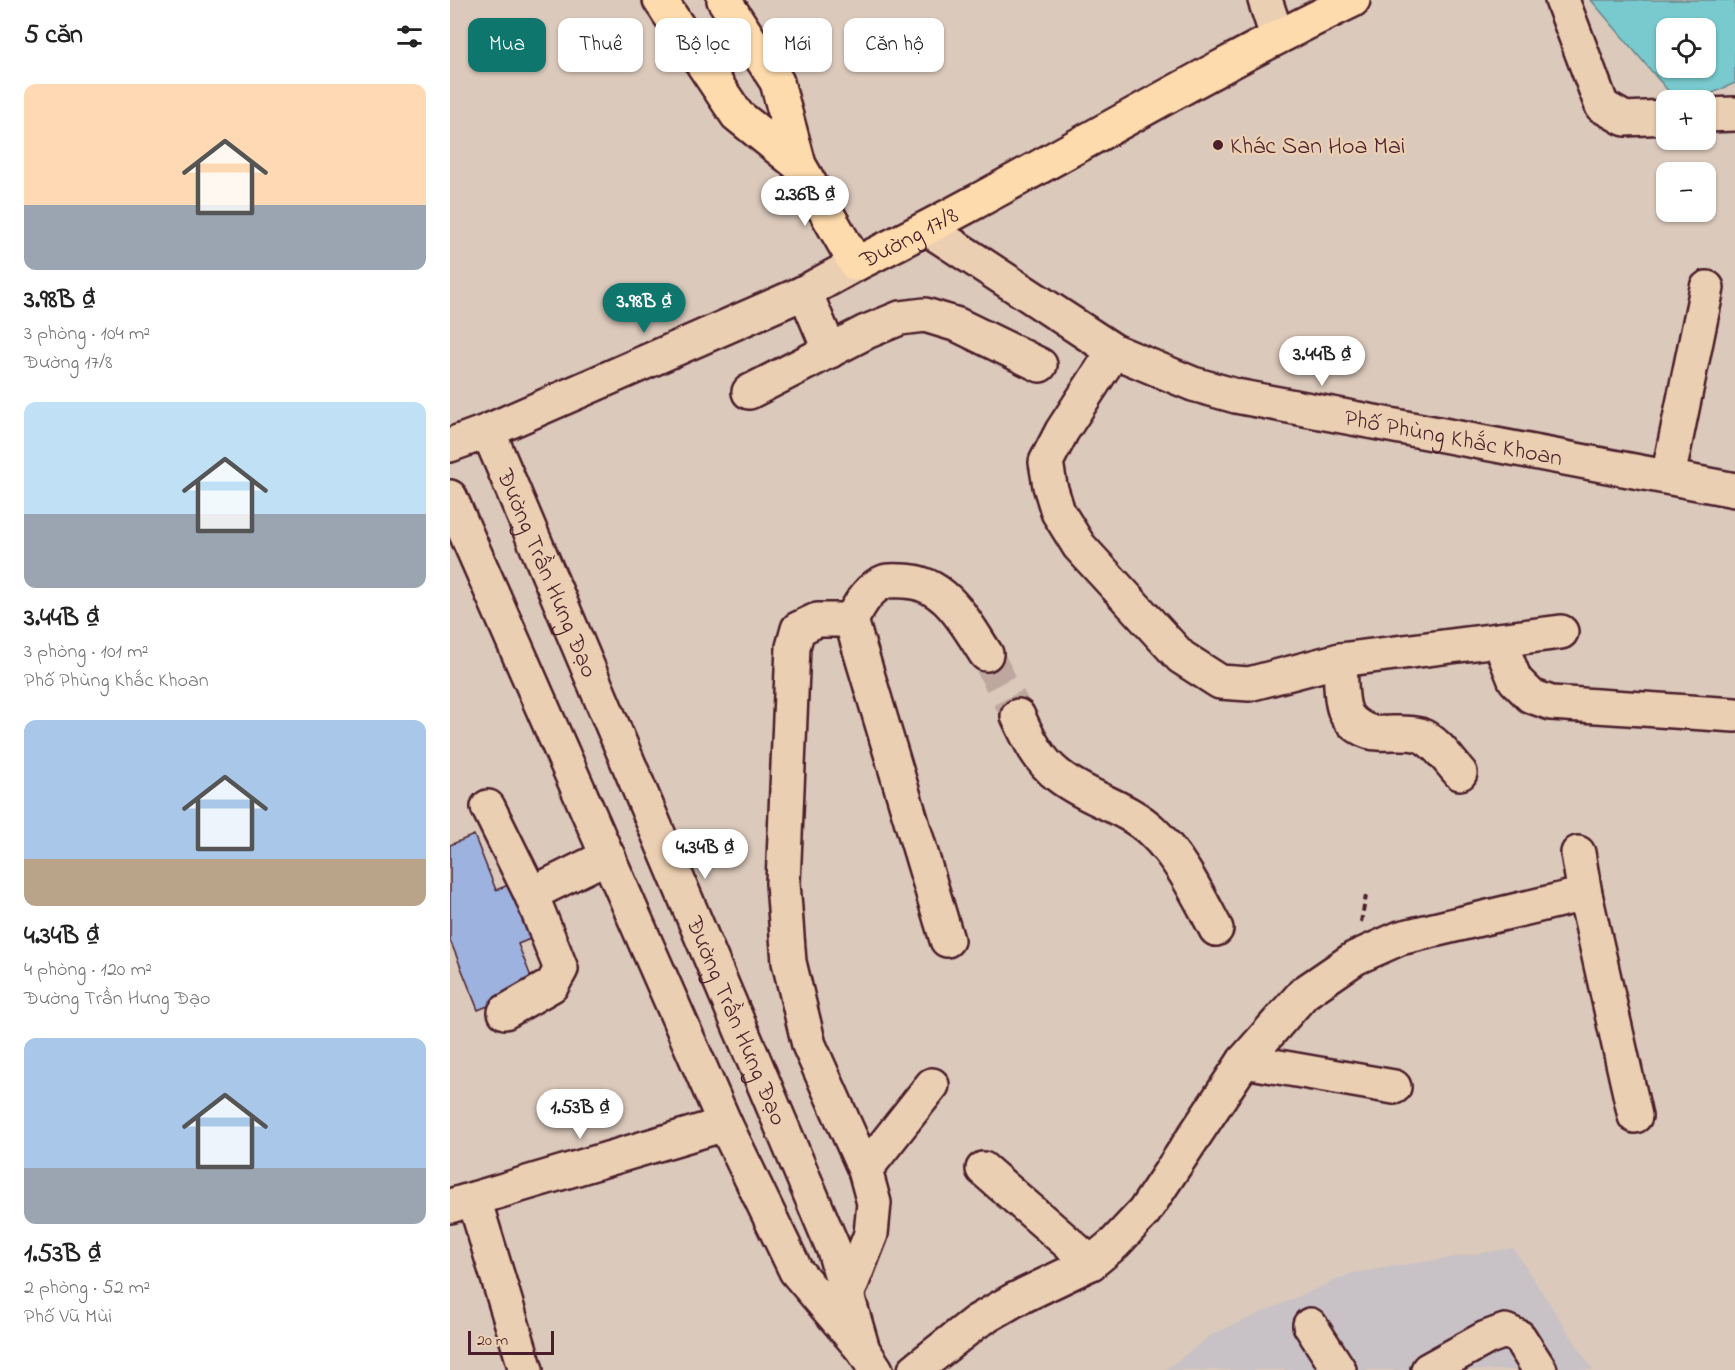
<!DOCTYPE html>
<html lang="vi">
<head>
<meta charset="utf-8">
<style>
	:root { --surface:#fff; --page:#f6f6f6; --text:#222; --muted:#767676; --accent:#0f766e }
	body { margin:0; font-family:"Indie Flower",sans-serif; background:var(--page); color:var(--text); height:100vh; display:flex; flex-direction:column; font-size:22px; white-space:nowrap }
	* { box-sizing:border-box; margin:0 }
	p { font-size:20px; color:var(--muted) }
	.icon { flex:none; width:33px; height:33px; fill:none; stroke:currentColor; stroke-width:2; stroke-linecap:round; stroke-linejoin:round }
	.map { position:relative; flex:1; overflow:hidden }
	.side { display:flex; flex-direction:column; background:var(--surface); width:450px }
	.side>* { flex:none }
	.top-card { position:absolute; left:18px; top:18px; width:570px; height:54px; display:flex; gap:12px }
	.tools { position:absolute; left:1206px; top:18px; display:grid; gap:12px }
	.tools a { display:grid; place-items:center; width:60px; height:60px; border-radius:12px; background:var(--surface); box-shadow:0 2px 4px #0004; font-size:30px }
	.scale { position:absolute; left:18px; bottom:15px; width:86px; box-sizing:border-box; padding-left:6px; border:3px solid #4a1f2b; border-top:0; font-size:16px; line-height:21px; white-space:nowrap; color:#4a1f2b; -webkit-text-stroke:4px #ebcfb2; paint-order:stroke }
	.price { position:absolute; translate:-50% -51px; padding:0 14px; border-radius:21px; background:#fff; color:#222; font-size:20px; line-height:39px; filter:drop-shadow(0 2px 3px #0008) }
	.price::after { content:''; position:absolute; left:50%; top:36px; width:18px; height:14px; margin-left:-9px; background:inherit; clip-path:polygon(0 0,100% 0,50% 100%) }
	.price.selected { background:var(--accent); color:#fff }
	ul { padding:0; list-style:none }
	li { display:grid; align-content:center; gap:12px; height:318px; padding:0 24px }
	li span { display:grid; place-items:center; height:186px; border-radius:12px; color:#555 }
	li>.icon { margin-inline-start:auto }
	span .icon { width:108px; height:108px; fill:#fffc; stroke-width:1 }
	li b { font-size:26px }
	h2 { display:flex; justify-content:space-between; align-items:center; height:72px; padding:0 24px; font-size:26px }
	.tag { padding:0 21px; border-radius:12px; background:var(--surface); box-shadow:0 2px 4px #0004; font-size:21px; line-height:54px }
	.tag.selected { background:var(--accent); color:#fff }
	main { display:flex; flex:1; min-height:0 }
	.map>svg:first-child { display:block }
	.built { fill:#c8c2c6 }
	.water { fill:#78cace; stroke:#66868d; stroke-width:1.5; fill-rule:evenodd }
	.building { fill:#9db2df; stroke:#4a1f2b; stroke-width:1.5 }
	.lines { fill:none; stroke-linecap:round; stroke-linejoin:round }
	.minor-tunnel { stroke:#bea79e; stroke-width:33; stroke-dasharray:33 16; stroke-linecap:butt }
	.minor-casing { stroke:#4a1f2b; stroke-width:38 }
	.major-casing { stroke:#4a1f2b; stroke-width:38 }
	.path { stroke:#4a1f2b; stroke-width:4; stroke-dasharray:6 4.5; stroke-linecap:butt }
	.minor { stroke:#ebcfb2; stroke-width:33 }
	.major { stroke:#fedbac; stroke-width:33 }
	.poi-dot { fill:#4a1f2b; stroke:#ebcfb2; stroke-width:2 }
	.labels { text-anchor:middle; stroke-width:5; stroke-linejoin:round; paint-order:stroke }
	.poi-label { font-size:24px; fill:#4a1f2b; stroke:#ebcfb2; text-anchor:start }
	.street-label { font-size:24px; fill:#4a1f2b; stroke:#ebcfb2 }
</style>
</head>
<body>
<main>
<section class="side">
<h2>5 căn<svg class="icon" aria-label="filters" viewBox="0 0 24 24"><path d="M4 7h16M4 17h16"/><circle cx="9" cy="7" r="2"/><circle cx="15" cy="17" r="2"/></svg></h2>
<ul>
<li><span style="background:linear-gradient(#ffd9b3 65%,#9aa5b1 0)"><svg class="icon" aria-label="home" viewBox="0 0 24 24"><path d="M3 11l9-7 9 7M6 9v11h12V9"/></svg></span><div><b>3.98B ₫</b><p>3 phòng · 104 m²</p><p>Đường 17/8</p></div></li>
<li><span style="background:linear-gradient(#bfe0f5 60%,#9aa5b1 0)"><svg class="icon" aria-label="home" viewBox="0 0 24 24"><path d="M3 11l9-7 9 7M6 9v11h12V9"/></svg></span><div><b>3.44B ₫</b><p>3 phòng · 101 m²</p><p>Phố Phùng Khắc Khoan</p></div></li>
<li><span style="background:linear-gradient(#a9c7e8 75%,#b9a48a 0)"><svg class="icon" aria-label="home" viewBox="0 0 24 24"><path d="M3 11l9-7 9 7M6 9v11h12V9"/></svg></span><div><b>4.34B ₫</b><p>4 phòng · 120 m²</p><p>Đường Trần Hưng Đạo</p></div></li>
<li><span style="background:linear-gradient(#a9c7e8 70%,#9aa5b1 0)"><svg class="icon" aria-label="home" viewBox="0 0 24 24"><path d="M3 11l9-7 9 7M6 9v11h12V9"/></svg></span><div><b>1.53B ₫</b><p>2 phòng · 52 m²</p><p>Phố Vũ Mùi</p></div></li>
</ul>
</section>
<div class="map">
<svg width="1285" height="1370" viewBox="0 0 1285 1370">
	<rect width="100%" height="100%" fill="#dbc9bb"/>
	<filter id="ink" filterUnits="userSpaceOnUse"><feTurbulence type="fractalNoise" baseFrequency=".0167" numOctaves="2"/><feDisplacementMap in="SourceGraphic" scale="12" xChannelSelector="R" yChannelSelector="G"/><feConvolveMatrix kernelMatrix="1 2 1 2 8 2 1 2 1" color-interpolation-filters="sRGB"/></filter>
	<g filter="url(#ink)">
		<path class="built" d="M1063 1248 1143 1370H715L763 1334 902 1273Z"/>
		<path class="water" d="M1141 0H1285V83L1247 100H1226ZM1216 28H1256V68H1216Z"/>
		<path class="building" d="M24 835 46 890 63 883 85 937 68 944 85 987 28 1010 0 940V845Z"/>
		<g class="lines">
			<path class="minor-tunnel" d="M536 654 568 716"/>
			<g class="minor-casing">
				<g id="minor">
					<path d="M815 0 827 36"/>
					<path d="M1112 0 1152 106 1175 119 1216 117"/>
					<path d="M1256 115 1285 114"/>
					<path id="s1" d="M478 229 664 351 743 384 786 396 1285 490"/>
					<path d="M355 292 380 351"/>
					<path d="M664 351 612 431 596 462 600 486 608 512 629 546 731 657 770 682 799 684 890 660 1111 632"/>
					<path d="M299 392 416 332 450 318 475 315 508 325 590 365"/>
					<path id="s2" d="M38 431 384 1250 413 1350"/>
					<path d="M0 445 38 431 355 292 406 264"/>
					<path d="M1218 477 1257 288"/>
					<path d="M0 497 275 1124 346 1271 413 1350 426 1370"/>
					<path d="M1049 640 1065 680 1081 696 1101 703 1285 715"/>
					<path d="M890 660C891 675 890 698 895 711 899 723 916 733 928 733 941 734 957 731 970 735 986 741 999 761 1010 773"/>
					<path d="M568 716C578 738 589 761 609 776 638 799 676 806 703 832 731 859 748 895 766 929"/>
					<path d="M38 807 81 894 111 969 102 985 55 1012"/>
					<path d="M1128 853 1135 894 1185 1116"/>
					<path d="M81 894 158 856"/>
					<path d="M497 940 401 620C409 606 418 588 434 582 439 580 447 581 453 581 495 581 515 622 536 654"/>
					<path d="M794 1061 944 1087"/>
					<path d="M533 1169 641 1263"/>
					<path d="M415 1170 482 1085"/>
					<path d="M24 1199 76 1370"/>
					<path d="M0 1206 275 1124"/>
					<path d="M397 1295 421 1234 424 1203 415 1170 359 1045 339 962 333 883 343 647 348 629 367 620H401"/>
					<path d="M860 1325 889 1370"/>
					<path d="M465 1370 526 1322 564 1300 641 1263 665 1243 694 1212 794 1061 854 993 905 958 950 938 1135 894"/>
					<path d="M978 1370 1036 1338 1055 1331 1069 1337 1090 1370"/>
				</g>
			</g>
			<g class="major-casing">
				<g id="major">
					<path d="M210 0 287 115 349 165"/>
					<path id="s3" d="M274 0 327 82 349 165 406 264C574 181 733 81 903 0"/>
				</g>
			</g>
			<path class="path" d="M911 922 916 896"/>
			<use href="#minor" class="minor"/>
			<use href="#major" class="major"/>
		</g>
	</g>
	<circle class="poi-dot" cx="768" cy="145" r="6"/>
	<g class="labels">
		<g class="poi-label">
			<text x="780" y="153">Khác San Hoa Mai</text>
		</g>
		<g class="street-label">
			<text dy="8" stroke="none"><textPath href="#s3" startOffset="357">Đường 17/8</textPath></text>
			<text dy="8" stroke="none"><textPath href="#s1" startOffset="574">Phố Phùng Khắc Khoan</textPath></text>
			<text dy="8" stroke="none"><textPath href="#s2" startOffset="154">Đường Trần Hưng Đạo</textPath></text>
			<text dy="8" stroke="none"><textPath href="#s2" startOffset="640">Đường Trần Hưng Đạo</textPath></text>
		</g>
	</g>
</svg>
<div class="tools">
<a><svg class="icon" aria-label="locate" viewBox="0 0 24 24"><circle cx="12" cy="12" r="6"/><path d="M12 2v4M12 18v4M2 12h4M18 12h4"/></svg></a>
<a>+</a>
<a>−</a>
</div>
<div class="scale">20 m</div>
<b class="price" style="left:355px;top:227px">2.36B ₫</b>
<b class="price selected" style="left:194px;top:334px">3.98B ₫</b>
<b class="price" style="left:872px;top:387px">3.44B ₫</b>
<b class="price" style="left:255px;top:880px">4.34B ₫</b>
<b class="price" style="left:130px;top:1140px">1.53B ₫</b>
<div class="top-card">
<a class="tag selected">Mua</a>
<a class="tag">Thuê</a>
<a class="tag">Bộ lọc</a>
<a class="tag">Mới</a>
<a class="tag">Căn hộ</a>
</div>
</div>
</main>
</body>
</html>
